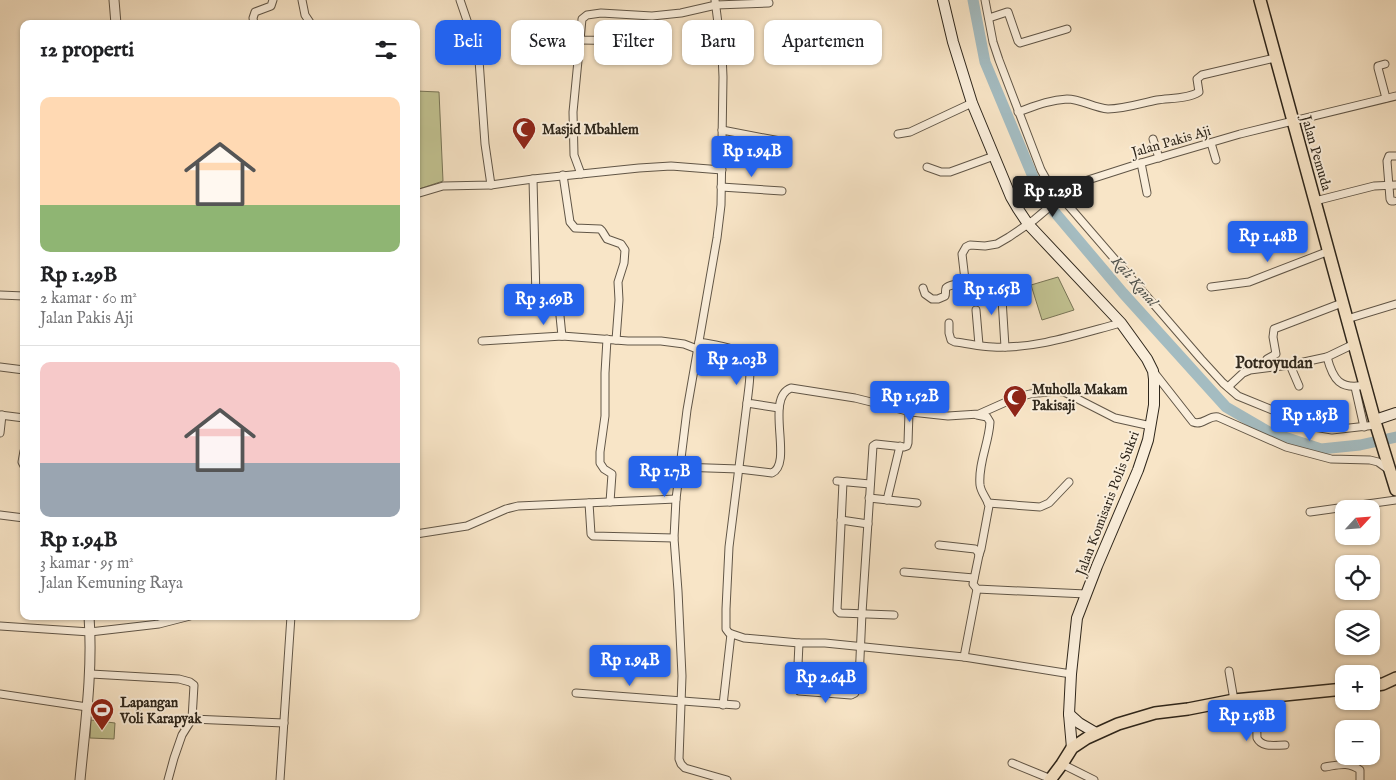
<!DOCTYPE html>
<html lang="id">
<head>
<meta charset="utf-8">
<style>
	:root { --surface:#fff; --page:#f6f6f6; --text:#202124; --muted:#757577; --line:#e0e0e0; --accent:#2563eb }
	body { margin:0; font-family:"IM FELL English",serif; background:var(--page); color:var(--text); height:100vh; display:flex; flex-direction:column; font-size:19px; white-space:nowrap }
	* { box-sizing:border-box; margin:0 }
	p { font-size:16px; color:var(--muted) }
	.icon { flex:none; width:28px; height:28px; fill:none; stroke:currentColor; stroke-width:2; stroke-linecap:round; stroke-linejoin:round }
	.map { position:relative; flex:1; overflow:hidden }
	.panel { position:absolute; left:20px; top:20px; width:400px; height:600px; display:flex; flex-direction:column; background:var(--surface); border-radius:10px; box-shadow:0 1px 4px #0004 }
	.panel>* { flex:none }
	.top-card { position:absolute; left:435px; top:20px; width:475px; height:45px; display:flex; gap:10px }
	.needle { width:32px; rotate:64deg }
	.fabs { position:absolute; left:1335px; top:500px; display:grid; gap:10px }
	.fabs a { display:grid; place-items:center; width:45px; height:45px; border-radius:10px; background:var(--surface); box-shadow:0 1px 4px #0004; font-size:25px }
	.price { position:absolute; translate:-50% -42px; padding:0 11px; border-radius:5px; background:var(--accent); color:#fff; font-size:16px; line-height:32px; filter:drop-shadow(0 1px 2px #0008) }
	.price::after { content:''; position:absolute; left:50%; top:30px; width:15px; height:11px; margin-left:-8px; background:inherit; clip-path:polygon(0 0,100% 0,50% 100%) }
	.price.active { background:#222; color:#fff }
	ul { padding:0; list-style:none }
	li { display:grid; align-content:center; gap:10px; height:265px; padding:0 20px }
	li+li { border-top:1px solid var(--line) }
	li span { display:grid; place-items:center; height:155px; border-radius:10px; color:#555 }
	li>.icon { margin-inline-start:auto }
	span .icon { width:90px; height:90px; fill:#fffc; stroke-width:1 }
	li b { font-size:21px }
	h2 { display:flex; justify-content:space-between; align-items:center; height:60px; padding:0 20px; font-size:21px }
	.tag { padding:0 18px; border-radius:10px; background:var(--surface); box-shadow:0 1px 4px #0004; font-size:18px; line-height:45px }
	.tag.active { background:var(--accent); color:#fff }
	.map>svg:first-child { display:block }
	.green { fill:#c2c392; stroke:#787557 }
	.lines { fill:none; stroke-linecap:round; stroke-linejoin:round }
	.river { stroke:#a4bcc1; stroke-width:11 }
	.minor-casing { stroke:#615647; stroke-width:9 }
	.tertiary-casing { stroke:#615647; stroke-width:11 }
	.secondary-casing { stroke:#2f271c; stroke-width:12 }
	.trunk-casing { stroke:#2f271c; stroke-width:14 }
	.minor { stroke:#faeedb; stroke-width:7 }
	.tertiary { stroke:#faeedb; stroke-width:9 }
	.secondary { stroke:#faeedb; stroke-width:10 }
	.trunk { stroke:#f8e5c7; stroke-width:11 }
	.labels { text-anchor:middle; stroke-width:4; stroke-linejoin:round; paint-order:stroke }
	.poi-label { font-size:14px; font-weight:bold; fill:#2f271c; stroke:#faeedb; text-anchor:start }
	.street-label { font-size:14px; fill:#2f271c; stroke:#faeedb }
	.water-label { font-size:15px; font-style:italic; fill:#52544e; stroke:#faeedb }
	.quarter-label { font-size:16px; font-weight:bold; fill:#2f271c; stroke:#faeedb }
</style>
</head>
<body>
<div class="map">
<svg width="1396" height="780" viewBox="0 0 1396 780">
	<rect width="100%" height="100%" fill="#f8e5c7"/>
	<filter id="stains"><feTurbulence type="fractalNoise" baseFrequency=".004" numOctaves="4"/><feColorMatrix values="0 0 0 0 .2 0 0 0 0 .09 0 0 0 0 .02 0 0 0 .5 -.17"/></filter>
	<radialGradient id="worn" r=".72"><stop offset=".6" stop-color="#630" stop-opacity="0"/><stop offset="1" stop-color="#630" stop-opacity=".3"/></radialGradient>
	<g class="green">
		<path d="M416 91 439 92 443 181 416 190Z"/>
		<path d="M1058 277 1074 310 1042 320 1031 285Z"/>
		<path d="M91 720 115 723 114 739 90 738Z"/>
	</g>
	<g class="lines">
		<path class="river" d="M973 0 985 62 1041 196 1123 293 1226 407 1269 432 1321 449 1360 445 1396 437"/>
		<g class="minor-casing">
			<g id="minor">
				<path d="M302 0 305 15 311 24"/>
				<path d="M460 0 475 44 479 60 485 144 491 185"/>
				<path d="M715 0 722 54 723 77 721 205 717 238 687 410 676 499 674 538 678 591 682 676 679 759 681 764 685 768 727 780"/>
				<path d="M985 0 993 42 999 60 1041 170 1050 186 1061 197 1201 359 1223 383 1238 396 1314 427 1332 430 1376 425"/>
				<path d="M989 18 1007 12H1008L1018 41 1020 43 1067 29"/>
				<path d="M254 24 253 18 255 12 271 6 273 0"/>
				<path d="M580 40 573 112 574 155 581 174"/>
				<path d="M638 41 580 40 582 19 587 15 601 13 652 16 681 13 716 5 769 3"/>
				<path d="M1385 64 1378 66V68L1386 98"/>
				<path d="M1018 112C1035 106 1049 100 1067 99 1081 99 1094 108 1108 109 1124 109 1142 103 1157 100 1170 98 1188 99 1199 92L1197 79 1202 75 1275 58"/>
				<path d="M722 130 780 141"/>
				<path d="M898 134 910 132 972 103"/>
				<path d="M1153 139 1159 158"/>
				<path d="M1211 143 1216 160"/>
				<path d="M1141 163 1147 193"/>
				<path d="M927 167 941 172H950L994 156"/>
				<path d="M563 175 570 222 575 228 600 229 602 231 607 239 621 244 625 250 624 263 618 282 619 300 616 340"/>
				<path d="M533 179 536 298C541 306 552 301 559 306L562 336"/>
				<path d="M721 187 782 191"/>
				<path d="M416 194 443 186 491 185 533 179 639 168 671 166 722 170"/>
				<path d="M1315 201 1374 186 1396 185"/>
				<path d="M1394 201H1391L1390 199 1387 161 1389 156H1396"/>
				<path d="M1001 283 1005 347"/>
				<path d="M1211 287 1249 282 1329 251"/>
				<path d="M923 288 925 294 932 299H938L945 296C946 294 945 290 946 288 949 284 961 285 965 280L962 254 966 247 970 245 985 246 997 244 1009 237 1034 220 1073 187 1088 180 1141 163 1240 134 1396 96"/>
				<path d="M0 295 24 296"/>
				<path d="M976 310 979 345"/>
				<path d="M1347 319 1396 304"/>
				<path d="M949 323V333L951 340 955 342C967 343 980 347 993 347 1036 349 1079 334 1121 323"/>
				<path d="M607 339 605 373V416L600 452V463L604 469 612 474 610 502"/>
				<path d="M482 341 562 336 628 341H661L684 344 697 349"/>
				<path d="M699 342C713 345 744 347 749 363 752 371 748 393 747 403L779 408"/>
				<path d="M1327 357C1333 380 1340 390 1365 385"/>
				<path d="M0 367 24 370"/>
				<path d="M1269 367 1267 359 1276 354 1273 337 1274 329 1342 303"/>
				<path d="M1153 371 1193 422C1203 426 1209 415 1218 417L1286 447 1331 459 1370 460 1378 462 1389 470"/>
				<path d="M1299 386 1290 365 1327 357 1354 344"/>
				<path d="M1228 387 1243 373 1250 370 1290 365"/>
				<path d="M1355 387 1364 427"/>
				<path d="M747 403 729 547 726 609V629L729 633 744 638 799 643H825L964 657 1071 674"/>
				<path d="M0 415 24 418"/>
				<path d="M977 415 987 417 990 422C989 443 978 463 980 485 981 493 987 498 989 506L981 549 979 555"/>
				<path d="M0 433 2 415"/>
				<path d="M24 451 22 462 24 466"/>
				<path d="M679 467 739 469 772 473C794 463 764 398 791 388L855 398 911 412 948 416 979 414 1015 398 1030 394 1055 391 1064 392 1115 418 1151 426"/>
				<path d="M837 481 870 484"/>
				<path d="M843 482 837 610 840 613 894 615"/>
				<path d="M869 498 917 503"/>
				<path d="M887 500 900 446"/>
				<path d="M589 503 591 534 593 536 674 538"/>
				<path d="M988 503 1040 507 1049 503 1069 482"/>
				<path d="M1310 512 1396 500"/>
				<path d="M0 515 24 518"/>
				<path d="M841 520 868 524"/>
				<path d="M416 534 467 526 506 509 518 506 676 499"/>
				<path d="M939 545 975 549 978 552 979 555 973 584 977 589 1086 594"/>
				<path d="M904 572 974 578"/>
				<path d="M0 626 90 632 159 624 190 616"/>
				<path d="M799 643 797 686 799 691 851 695 855 693 859 680 862 613 873 446 876 444 904 447 907 446 908 443 909 412"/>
				<path d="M964 657 977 589"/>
				<path d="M1229 671 1234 700"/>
				<path d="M91 674 179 679 190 682 194 685 192 719 182 735 174 758 168 780"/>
				<path d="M576 693 736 705"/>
				<path d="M0 694 87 707"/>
				<path d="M1256 698 1257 738C1262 748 1275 745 1285 745"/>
				<path d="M723 705 731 634"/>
				<path d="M192 719 284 723"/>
				<path d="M1012 763 1051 779"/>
				<path d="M1062 764 1094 780"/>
				<path d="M1325 767C1338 765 1348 761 1360 770V780"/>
				<path d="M280 780 291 616"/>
			</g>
		</g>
		<g class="tertiary-casing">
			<g id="tertiary">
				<path d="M114 0 116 24"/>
				<path d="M80 780C85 726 93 671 89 616"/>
			</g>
		</g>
		<g class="secondary-casing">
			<g id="secondary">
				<path d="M943 0 953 42 972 103 1011 197 1018 209 1028 224 1121 323 1147 359 1153 371 1154 379V405L1148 440 1138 470 1097 566 1077 618 1071 674 1069 714 1072 748"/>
				<path d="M1375 420 1396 413"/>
				<path d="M1069 714 1079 723 1096 733"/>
			</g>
		</g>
		<g class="trunk-casing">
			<g id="trunk">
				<path d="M1260 0 1376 425 1396 490"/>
				<path d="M1371 686 1383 684 1396 678"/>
				<path d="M1050 780 1062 764 1072 748 1087 738 1118 724 1155 713 1188 709 1234 700 1344 689"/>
			</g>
		</g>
		<use href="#minor" class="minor"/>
		<use href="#tertiary" class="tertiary"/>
		<use href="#secondary" class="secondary"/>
		<use href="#trunk" class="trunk"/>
	</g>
	<defs>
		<g id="mosque-pin" transform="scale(1.25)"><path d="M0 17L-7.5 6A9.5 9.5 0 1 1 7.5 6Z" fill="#8f2418" stroke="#faeedb"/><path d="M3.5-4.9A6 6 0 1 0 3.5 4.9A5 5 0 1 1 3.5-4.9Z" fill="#fff"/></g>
		<g id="stadium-pin" transform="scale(1.25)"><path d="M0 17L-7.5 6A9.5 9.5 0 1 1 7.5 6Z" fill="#8f2418" stroke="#faeedb"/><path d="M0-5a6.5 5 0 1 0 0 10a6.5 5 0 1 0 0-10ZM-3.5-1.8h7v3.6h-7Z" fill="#fff"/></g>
	</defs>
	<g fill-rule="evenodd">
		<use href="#mosque-pin" x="524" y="129"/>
		<use href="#mosque-pin" x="1015" y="397"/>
		<use href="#stadium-pin" x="102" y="710"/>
	</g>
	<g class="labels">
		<g class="poi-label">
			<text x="542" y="134">Masjid Mbahlem</text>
			<text x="1032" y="394">Muholla Makam<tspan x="1032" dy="16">Pakisaji</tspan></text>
			<text x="120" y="707">Lapangan<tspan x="120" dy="16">Voli Karapyak</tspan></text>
		</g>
		<g class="street-label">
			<text transform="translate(1171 141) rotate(-16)" y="5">Jalan Pakis Aji</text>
			<text transform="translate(1317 153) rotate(74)" y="5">Jalan Pemuda</text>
			<text transform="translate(1107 503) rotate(-69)" y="5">Jalan Komisaris Polis Sukri</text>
		</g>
		<g class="water-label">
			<text transform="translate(1135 281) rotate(49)" y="5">Kali Kanal</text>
		</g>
		<g class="quarter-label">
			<text x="1274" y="368">Potroyudan</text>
		</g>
	</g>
	<rect width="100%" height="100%" filter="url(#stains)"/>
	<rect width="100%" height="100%" fill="url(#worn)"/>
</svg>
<div class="fabs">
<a><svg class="needle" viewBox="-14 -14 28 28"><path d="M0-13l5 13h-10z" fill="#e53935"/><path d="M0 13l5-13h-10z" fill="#757577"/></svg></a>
<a><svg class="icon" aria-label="locate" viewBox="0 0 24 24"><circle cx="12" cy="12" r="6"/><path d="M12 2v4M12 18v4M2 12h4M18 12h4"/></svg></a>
<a><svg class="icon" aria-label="layers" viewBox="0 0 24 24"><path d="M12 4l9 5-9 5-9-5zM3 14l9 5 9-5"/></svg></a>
<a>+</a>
<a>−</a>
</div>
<b class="price" style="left:752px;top:178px">Rp 1.94B</b>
<b class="price active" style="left:1053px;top:218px">Rp 1.29B</b>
<b class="price" style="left:1268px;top:263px">Rp 1.48B</b>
<b class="price" style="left:992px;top:316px">Rp 1.65B</b>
<b class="price" style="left:544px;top:326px">Rp 3.69B</b>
<b class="price" style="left:737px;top:386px">Rp 2.03B</b>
<b class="price" style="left:910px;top:423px">Rp 1.52B</b>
<b class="price" style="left:1310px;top:442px">Rp 1.85B</b>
<b class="price" style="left:665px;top:498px">Rp 1.7B</b>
<b class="price" style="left:630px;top:687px">Rp 1.94B</b>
<b class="price" style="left:826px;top:704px">Rp 2.64B</b>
<b class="price" style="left:1247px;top:742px">Rp 1.58B</b>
<div class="top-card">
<a class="tag active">Beli</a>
<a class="tag">Sewa</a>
<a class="tag">Filter</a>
<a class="tag">Baru</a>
<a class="tag">Apartemen</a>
</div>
<section class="panel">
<h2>12 properti<svg class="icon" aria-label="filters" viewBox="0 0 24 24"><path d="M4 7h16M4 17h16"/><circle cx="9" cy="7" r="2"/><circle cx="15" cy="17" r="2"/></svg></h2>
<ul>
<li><span style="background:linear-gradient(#ffd9b3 70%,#8fb573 0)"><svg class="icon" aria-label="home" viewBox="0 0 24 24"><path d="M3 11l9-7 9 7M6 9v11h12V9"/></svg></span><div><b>Rp 1.29B</b><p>2 kamar · 60 m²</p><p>Jalan Pakis Aji</p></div></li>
<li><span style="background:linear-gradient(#f6c9c9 65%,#9aa5b1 0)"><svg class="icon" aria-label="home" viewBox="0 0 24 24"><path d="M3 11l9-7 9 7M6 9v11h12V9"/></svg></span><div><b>Rp 1.94B</b><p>3 kamar · 95 m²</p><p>Jalan Kemuning Raya</p></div></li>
</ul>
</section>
</div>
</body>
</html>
